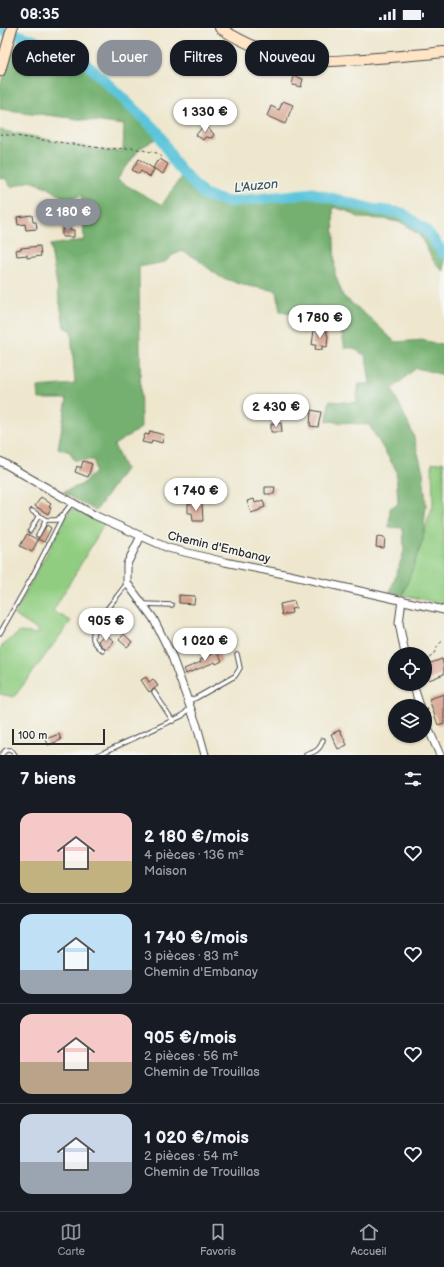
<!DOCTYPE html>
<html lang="fr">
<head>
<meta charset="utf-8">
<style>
	:root { --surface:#171b24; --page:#242831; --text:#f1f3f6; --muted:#9ea1a6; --line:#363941; --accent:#8c9099 }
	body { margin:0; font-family:"Balsamiq Sans",sans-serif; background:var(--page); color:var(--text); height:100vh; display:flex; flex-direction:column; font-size:15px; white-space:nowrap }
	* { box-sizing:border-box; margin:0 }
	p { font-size:13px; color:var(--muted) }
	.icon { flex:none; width:22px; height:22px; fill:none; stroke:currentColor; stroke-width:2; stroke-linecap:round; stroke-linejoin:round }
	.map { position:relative; height:727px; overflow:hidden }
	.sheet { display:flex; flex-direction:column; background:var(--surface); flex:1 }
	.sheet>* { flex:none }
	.guide { position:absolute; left:12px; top:12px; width:420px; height:36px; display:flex; gap:8px }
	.tools { position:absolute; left:388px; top:619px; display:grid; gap:8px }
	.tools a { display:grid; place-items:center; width:44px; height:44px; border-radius:50%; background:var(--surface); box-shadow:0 1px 3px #0004; font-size:20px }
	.scale { position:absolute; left:12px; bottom:10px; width:93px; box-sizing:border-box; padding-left:4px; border:2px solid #2b2b2b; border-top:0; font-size:11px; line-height:14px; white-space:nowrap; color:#2b2b2b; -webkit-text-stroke:3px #f6f6f2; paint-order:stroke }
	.price { position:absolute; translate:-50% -34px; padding:0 9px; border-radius:14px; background:#fff; color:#222; font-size:13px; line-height:26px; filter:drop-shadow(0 1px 2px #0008) }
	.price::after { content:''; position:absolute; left:50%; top:24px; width:12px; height:9px; margin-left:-6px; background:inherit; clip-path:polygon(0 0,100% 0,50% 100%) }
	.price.selected { background:var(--accent); color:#fff }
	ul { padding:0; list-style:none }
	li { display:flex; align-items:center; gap:12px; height:100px; padding:0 20px }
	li+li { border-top:1px solid var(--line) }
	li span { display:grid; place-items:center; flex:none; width:112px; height:80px; border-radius:12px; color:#555 }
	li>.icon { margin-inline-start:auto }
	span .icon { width:48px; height:48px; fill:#fffc; stroke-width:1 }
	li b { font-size:17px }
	h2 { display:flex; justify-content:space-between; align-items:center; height:48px; padding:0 20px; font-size:17px }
	.tag { padding:0 14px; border-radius:16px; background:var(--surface); box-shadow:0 1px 3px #0004; font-size:14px; line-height:36px }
	.tag.selected { background:var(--accent); color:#fff }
	.status { display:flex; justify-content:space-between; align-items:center; height:28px; padding:0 20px; background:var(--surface); direction:ltr }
	.status svg { height:11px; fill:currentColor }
	.tabs { display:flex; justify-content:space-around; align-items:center; height:56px; border-top:1px solid var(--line); background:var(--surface); font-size:11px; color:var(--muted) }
	.tabs a { display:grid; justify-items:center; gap:2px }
	.tabs .selected { color:var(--accent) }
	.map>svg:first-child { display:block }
	.green { fill:#91cd81; stroke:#5e7c56 }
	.forest { fill:#74b06f; stroke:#506e4d }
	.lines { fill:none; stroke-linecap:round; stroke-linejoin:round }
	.river { stroke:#5dc5da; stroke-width:11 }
	.building { fill:#d6a28d }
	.service-casing { stroke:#484743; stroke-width:5.5 }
	.minor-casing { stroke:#484743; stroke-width:9 }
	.secondary-casing { stroke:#484743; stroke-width:12 }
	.path { stroke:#484743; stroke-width:1; stroke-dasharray:3 3; stroke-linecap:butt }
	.service { stroke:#fff; stroke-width:3.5 }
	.minor { stroke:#fff; stroke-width:7 }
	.secondary { stroke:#ffe4c6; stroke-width:10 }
	.labels { text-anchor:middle; stroke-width:3; stroke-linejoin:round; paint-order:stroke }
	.street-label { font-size:12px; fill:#2b2b2b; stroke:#f6f6f2 }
	.water-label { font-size:13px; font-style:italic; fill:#3a5960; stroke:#f6f6f2 }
</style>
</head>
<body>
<div class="status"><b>08:35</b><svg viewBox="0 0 49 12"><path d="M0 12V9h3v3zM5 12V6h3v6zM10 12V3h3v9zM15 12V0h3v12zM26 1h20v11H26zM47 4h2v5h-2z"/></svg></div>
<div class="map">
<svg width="444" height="727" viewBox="0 0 444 727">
	<rect width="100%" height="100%" fill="#f6f6f2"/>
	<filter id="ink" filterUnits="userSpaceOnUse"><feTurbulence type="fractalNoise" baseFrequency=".025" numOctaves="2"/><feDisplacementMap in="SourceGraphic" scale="8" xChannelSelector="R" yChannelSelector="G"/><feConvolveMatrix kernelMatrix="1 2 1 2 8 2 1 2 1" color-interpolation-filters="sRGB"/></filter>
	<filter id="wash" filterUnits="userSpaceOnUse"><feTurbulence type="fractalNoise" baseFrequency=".012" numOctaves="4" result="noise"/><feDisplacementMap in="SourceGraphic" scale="16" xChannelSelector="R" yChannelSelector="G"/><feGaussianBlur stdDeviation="0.9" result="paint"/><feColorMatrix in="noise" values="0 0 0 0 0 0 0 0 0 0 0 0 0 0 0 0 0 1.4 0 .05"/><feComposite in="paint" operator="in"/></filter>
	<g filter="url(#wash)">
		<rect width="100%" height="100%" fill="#eee7ce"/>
		<g class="green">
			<path d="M444 434V576L403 567 433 477 432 435Z"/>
			<path d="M73 481 105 495 53 583 71 593 14 669 0 666V622L2 618 20 604 38 606 39 603 14 587 70 482Z"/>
		</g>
		<path class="forest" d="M20 12 68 29 98 51 156 106 158 110 140 120 117 152 162 177 181 149 203 170 227 177 314 168 371 183 402 189 424 204 444 230V244L433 232 420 208 403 195 384 191 360 190 347 183 333 179 335 246 343 268 371 291 395 314 424 312 444 318V347L416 340 392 361 413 406 423 444 426 476 423 512 403 567 390 564 404 523 403 500 389 499 390 480 398 476 396 442 369 397 327 393 329 373 356 375 359 356H370L366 328 353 320H345L342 306 317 297 316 291 280 284 277 263 243 257 220 249 208 240 196 230 182 223 173 227 165 234 139 239 141 400 114 417 125 441 96 483 63 464 81 457 95 444 94 432H74L70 424 58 420 67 371H39L38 359 75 356 71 303 64 299 50 217 84 212 82 167 67 172 47 159 31 153 11 159 5 150 0 151V102L106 123H123L124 97 0 81V58L7 36Z"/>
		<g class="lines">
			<path class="river" d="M0 1 71 25 90 39 158 104 176 137 204 167 228 174 313 165 372 181 402 185 426 202 444 226"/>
		</g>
		<g id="blocks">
			<g class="building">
				<path d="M294 48 303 51 301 59 292 57Z"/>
				<path d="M283 73 293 77 285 96 267 88 271 78 279 82Z"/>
				<path d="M204 97 214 106 212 110 205 109 203 112 196 107Z"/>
				<path d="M139 131 154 141 150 149 141 143 139 146 132 142Z"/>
				<path d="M160 131 168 136 163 146 153 140 157 133 158 134Z"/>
				<path d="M32 187 33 194H36L37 201 26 202 25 196 18 197 17 189Z"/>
				<path d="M62 201 74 202V209H62Z"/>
				<path d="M40 218 41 228 27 230V227L17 228 16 222 21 221V220Z"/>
				<path d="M314 302 327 303V307H328L327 319 322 318V322L315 321 316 317H312Z"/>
				<path d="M283 377 305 378V385L276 384V379L283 380Z"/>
				<path d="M311 382 321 384 318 399 310 398Z"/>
				<path d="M281 395 282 404H271V396Z"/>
				<path d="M150 403 164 407 162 415 152 412 151 416 142 414 145 406 149 407Z"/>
				<path d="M83 433 92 436 88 449 75 444 77 438 81 440Z"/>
				<path d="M265 459H275L274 466H265Z"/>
				<path d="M41 469 51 476 49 479 51 480 48 486 35 478Z"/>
				<path d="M254 471 255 475 263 472 265 479 260 481V482L251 485 247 473Z"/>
				<path d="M202 475 203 493H193L192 485H188V476Z"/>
				<path d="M47 497 51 500 44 514 38 511Z"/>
				<path d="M27 506 38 512 32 524 20 518Z"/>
				<path d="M377 509 385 510 384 520 376 519Z"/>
				<path d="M179 567 195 568 194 576 179 575Z"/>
				<path d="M294 573 296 580 291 581 292 585 282 587 280 576Z"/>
				<path d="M105 606 114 613 106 622 98 613Z"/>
				<path d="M124 606 132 614 127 619 119 612Z"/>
				<path d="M196 610 197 618 187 619 186 611Z"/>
				<path d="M217 622 222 633 216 636 215 634 186 646 184 641 201 634 200 632 213 626V624Z"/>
				<path d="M442 631 444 639V646L429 652 425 637Z"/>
				<path d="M146 649 149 654 153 651 158 658 149 664 141 652Z"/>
				<path d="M444 666V695L438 697 429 671Z"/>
				<path d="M340 702 347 717 338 721 331 706Z"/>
				<path d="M59 706 61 712 48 717 46 711Z"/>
			</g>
		</g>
	</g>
	<g filter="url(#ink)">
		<use href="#blocks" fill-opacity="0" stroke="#484743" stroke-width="1"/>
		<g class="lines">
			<g class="service-casing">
				<g id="service">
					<path d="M32 483 46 492H57L62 487"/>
					<path d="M30 503 39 487"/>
					<path d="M38 507 46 492"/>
					<path d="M144 576 172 577"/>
					<path d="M0 605 32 549 65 484 72 475"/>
					<path d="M103 623C100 620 94 615 93 611 90 596 119 568 127 555"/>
					<path d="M154 664 173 693"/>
					<path d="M188 673 196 670 235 648 240 640 237 626"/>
					<path d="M1 727 6 722H10L13 724 15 727"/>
					<path d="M98 727 182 688 190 680"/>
					<path d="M306 727C315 724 320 722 323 712"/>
				</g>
			</g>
			<g class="minor-casing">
				<g id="minor">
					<path d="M0 433 94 487 168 520 225 534 289 547 444 582"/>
					<path d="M141 508 127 536V555L153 590 171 626 197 698 205 727"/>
					<path d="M402 572 399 595 405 626"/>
					<path d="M413 656 420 678"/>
					<path d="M425 693 440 727"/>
				</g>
			</g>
			<g class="secondary-casing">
				<g id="secondary">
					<path d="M220 0C248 18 282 31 315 33 332 34 348 32 364 31 391 29 417 27 444 24"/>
					<path d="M0 43 12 0"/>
				</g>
			</g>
			<g class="path">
				<path d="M0 106 108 121 132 120 157 125 163 130"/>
				<path d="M425 634 433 627 439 616 444 612"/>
				<path d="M427 680 430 688"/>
			</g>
			<use href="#service" class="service"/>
			<use href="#minor" class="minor"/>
			<use href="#secondary" class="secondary"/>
		</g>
	</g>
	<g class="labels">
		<g class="street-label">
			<text transform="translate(219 519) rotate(13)" y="4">Chemin d'Embanay</text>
		</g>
		<g class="water-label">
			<text transform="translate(256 157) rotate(-6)" y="5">L'Auzon</text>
		</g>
	</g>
</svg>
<div class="tools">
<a><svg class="icon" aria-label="locate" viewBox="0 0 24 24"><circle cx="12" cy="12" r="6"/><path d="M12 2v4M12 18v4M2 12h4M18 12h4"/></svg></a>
<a><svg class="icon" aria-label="layers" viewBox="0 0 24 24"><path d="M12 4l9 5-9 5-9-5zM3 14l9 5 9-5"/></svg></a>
</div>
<div class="scale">100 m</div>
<b class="price" style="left:205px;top:105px">1 330 €</b>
<b class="price selected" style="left:68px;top:205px">2 180 €</b>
<b class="price" style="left:320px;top:311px">1 780 €</b>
<b class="price" style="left:276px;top:400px">2 430 €</b>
<b class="price" style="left:196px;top:484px">1 740 €</b>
<b class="price" style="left:106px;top:614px">905 €</b>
<b class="price" style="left:205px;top:634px">1 020 €</b>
<div class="guide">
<a class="tag">Acheter</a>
<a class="tag selected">Louer</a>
<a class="tag">Filtres</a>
<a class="tag">Nouveau</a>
</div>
</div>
<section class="sheet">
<h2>7 biens<svg class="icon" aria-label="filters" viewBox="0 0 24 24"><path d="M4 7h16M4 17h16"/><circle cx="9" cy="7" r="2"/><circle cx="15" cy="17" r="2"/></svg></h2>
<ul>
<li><span style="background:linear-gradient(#f6c9c9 60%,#c2b280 0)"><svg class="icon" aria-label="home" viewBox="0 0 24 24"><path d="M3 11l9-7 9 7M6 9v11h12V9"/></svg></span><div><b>2 180 €/mois</b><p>4 pièces · 136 m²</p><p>Maison</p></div><svg class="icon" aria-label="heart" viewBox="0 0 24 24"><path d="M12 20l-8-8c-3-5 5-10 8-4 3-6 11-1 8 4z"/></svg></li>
<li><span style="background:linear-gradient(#bfe0f5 70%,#9aa5b1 0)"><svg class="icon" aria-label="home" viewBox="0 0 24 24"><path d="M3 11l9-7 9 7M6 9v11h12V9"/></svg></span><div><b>1 740 €/mois</b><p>3 pièces · 83 m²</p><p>Chemin d'Embanay</p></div><svg class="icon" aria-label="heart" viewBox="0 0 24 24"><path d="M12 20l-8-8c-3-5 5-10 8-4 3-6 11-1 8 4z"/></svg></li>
<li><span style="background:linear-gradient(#f6c9c9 60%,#b9a48a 0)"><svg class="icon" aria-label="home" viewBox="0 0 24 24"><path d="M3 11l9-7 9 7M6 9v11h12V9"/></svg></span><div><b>905 €/mois</b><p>2 pièces · 56 m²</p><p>Chemin de Trouillas</p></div><svg class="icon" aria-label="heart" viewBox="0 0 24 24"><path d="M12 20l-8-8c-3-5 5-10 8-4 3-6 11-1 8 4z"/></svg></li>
<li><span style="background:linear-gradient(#c9d6e8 60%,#9aa5b1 0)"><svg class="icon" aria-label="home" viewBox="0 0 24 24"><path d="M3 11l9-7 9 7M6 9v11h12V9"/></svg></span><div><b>1 020 €/mois</b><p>2 pièces · 54 m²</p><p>Chemin de Trouillas</p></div><svg class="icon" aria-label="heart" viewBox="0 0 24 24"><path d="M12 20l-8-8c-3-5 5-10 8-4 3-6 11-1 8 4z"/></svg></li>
</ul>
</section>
<nav class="tabs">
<a class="selected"><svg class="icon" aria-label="map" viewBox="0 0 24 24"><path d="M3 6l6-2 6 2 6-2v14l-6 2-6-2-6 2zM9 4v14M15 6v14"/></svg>Carte</a>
<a><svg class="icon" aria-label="saved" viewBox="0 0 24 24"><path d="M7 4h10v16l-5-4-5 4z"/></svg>Favoris</a>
<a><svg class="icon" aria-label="home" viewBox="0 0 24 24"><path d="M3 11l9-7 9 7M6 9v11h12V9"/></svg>Accueil</a>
</nav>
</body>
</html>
